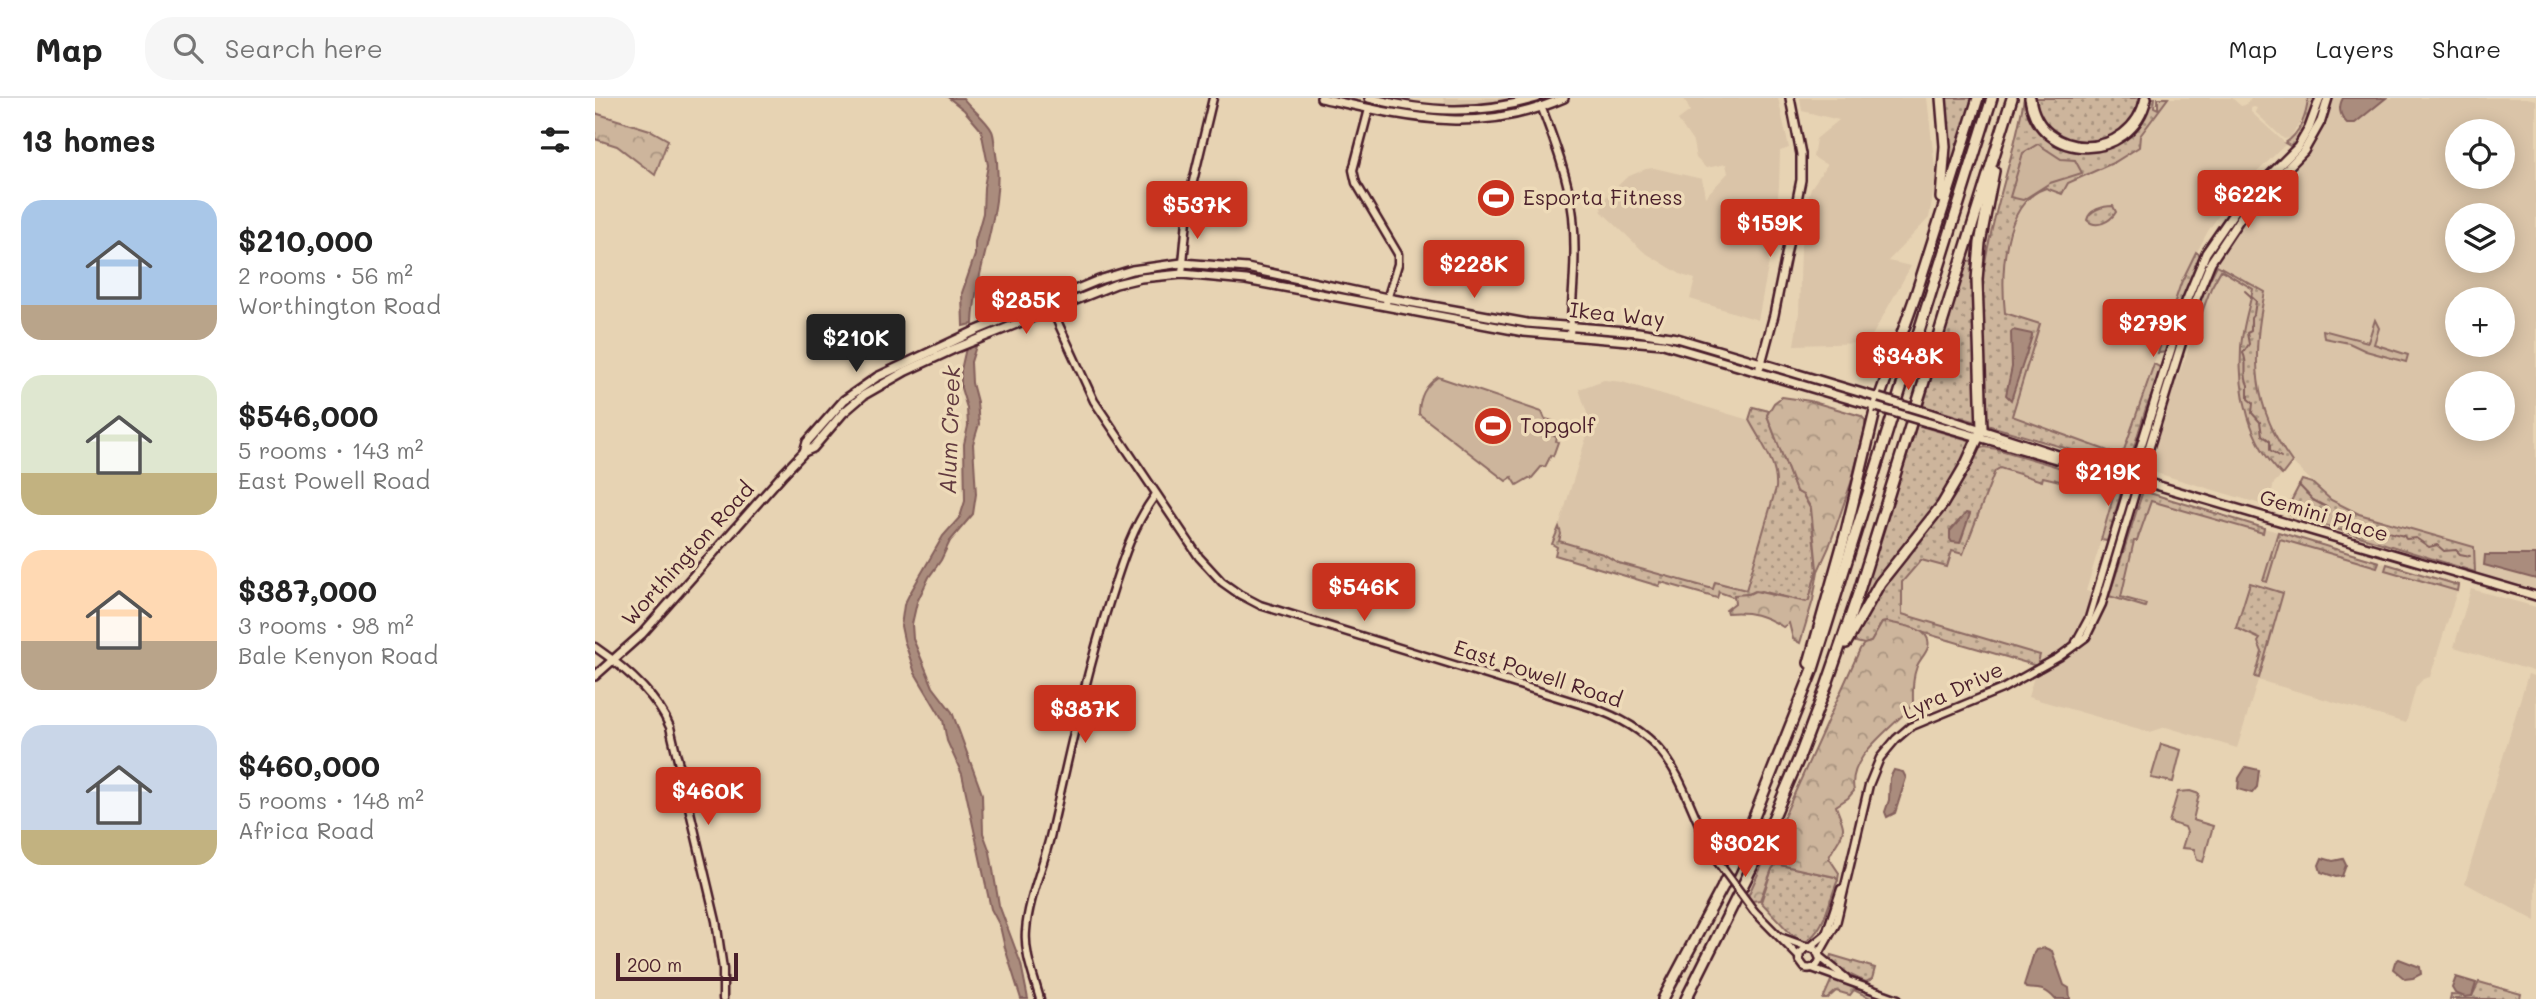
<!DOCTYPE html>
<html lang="en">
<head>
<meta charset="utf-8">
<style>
	:root { --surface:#fff; --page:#f6f6f6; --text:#222; --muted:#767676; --line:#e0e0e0; --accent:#c8321e }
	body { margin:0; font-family:Mali,sans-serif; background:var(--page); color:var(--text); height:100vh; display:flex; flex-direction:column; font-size:26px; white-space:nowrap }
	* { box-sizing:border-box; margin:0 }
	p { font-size:23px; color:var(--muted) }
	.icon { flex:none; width:38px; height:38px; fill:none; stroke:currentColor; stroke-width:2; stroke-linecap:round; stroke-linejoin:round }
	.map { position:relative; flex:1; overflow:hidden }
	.side { display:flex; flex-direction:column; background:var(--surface); width:595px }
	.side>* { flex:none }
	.tools { position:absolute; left:1850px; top:21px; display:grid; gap:14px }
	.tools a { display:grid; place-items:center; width:70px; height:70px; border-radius:50%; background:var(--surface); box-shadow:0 4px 18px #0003; font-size:35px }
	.scale { position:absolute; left:21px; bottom:18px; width:122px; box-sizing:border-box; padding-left:7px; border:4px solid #4a1f2b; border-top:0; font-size:19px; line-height:24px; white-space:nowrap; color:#4a1f2b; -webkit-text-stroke:5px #eedbb9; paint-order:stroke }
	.price { position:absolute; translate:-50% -60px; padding:0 16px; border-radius:7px; background:var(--accent); color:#fff; font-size:23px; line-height:46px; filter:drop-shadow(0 2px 4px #0008) }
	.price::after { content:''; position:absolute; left:50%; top:42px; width:21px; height:16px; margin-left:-10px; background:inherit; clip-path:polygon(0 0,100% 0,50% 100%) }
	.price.current { background:#222; color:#fff }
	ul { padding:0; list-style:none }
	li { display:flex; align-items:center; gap:21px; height:175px; padding:0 21px }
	li span { display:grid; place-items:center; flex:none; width:196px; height:140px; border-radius:21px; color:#555 }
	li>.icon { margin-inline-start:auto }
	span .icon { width:84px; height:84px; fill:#fffc; stroke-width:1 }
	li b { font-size:30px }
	h2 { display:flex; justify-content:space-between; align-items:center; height:84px; padding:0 21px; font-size:30px }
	header { display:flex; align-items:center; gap:42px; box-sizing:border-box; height:98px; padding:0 35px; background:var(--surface); border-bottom:2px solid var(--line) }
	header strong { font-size:33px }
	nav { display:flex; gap:38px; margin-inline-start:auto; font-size:24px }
	.search { width:490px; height:63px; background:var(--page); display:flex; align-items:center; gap:18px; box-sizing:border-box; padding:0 24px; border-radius:28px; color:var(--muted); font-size:26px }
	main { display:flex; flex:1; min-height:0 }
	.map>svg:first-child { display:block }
	.built { fill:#dac4a8; fill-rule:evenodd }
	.grass { fill:url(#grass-dots); stroke:#8c6a64; stroke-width:2 }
	.forest { fill:url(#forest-crowns); stroke:#8c6a64; stroke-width:2 }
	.green { fill:#cdb59c; stroke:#8c6a64; stroke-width:2 }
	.water { fill:#aa8c7d; stroke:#84605c; stroke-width:2 }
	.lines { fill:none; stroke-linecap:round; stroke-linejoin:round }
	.stream { stroke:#84605c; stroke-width:2 }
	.minor-casing { stroke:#4a1f2b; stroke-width:11 }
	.major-casing { stroke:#4a1f2b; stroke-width:12 }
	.highway-casing { stroke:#4a1f2b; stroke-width:14 }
	.minor { stroke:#eedbb9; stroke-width:6 }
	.major { stroke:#eedbb9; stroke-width:7 }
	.highway { stroke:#eedbb9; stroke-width:9 }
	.minor-bridge-casing { stroke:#4a1f2b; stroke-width:11; stroke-linecap:butt }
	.major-bridge-casing { stroke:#4a1f2b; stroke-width:12; stroke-linecap:butt }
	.minor-bridge { stroke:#eedbb9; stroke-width:6 }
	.major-bridge { stroke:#eedbb9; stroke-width:7 }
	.labels { text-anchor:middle; stroke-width:7; stroke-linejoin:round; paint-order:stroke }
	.poi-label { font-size:21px; fill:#4a1f2b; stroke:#eedbb9; text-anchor:start }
	.street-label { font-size:21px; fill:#4a1f2b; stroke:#eedbb9 }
	.water-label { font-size:23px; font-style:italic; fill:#623a40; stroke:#eedbb9 }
</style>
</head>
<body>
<header>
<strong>Map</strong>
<div class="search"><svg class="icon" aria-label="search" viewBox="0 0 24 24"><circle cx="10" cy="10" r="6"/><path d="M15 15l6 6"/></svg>Search here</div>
<nav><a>Map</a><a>Layers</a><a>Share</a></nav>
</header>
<main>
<section class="side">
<h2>13 homes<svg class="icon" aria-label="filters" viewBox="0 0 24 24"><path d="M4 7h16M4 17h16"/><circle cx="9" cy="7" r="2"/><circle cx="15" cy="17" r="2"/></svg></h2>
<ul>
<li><span style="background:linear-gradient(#a9c7e8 75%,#b9a48a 0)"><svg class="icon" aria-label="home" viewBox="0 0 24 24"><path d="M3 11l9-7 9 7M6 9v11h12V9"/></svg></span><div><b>$210,000</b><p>2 rooms · 56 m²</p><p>Worthington Road</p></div></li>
<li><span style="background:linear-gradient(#dfe7d0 70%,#c2b280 0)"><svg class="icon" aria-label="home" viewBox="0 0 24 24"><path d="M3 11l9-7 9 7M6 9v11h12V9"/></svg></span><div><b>$546,000</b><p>5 rooms · 143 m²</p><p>East Powell Road</p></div></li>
<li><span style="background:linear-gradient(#ffd9b3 65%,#b9a48a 0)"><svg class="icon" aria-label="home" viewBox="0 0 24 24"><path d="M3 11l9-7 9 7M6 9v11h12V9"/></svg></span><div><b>$387,000</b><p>3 rooms · 98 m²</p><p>Bale Kenyon Road</p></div></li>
<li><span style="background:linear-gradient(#c9d6e8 75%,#c2b280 0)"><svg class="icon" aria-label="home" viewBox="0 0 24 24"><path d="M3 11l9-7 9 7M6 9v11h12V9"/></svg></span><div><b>$460,000</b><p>5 rooms · 148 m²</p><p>Africa Road</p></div></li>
</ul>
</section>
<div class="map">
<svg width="1941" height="901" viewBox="0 0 1941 901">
	<defs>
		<pattern id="grass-dots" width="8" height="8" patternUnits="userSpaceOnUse" patternTransform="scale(1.75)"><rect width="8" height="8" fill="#cdb59c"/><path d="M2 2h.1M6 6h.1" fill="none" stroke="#a8937f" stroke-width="1.8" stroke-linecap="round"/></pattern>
		<pattern id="forest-crowns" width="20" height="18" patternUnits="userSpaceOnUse" patternTransform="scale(1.75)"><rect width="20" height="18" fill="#cdb59c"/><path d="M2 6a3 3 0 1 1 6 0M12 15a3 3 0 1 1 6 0" fill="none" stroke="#a8937f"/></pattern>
	</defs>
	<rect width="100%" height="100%" fill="#e7d3b3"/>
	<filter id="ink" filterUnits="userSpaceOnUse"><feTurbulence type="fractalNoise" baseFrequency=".0143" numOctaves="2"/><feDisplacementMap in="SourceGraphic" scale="14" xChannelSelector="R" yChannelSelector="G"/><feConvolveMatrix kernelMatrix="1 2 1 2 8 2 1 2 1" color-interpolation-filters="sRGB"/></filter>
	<g filter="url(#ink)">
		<g class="built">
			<path d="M848 0H942L853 13Z"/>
			<path d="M1089 0H1183L1194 50 1185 53 1184 88 1178 143 1163 222 1095 201 1100 181 1087 177 1049 154 1007 114 1006 109 1011 99 1032 79 1051 71 1059 70 1107 81 1110 99 1133 75 1131 66 1111 70 1101 60 1098 44 1083 22 1095 13Z"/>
			<path d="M1205 0H1332L1341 79 1334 120 1293 163 1316 168 1273 245 1199 247 1204 215 1207 119 1216 90 1232 67 1218 59 1221 41 1244 22 1207 13Z"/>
			<path d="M1573 0H1637L1646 8 1650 7 1657 0H1713L1712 13 1695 40 1689 41 1660 14 1662 10 1659 9 1656 10V14L1691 46 1624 111 1626 114 1613 133 1586 185 1529 352 1525 357H1521L1417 318 1445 226 1410 215 1408 162 1422 116 1430 103 1444 92 1473 85 1520 64 1544 42Z"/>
			<path d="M1738 0H1932L1941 2V491L1880 474 1879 449 1764 416 1736 402 1697 364 1676 329 1663 288 1660 257 1664 219 1671 200 1670 194 1622 167 1628 154 1660 111 1698 74 1719 48 1732 25ZM1862 33H1908V79H1862ZM1862 117H1908V163H1862ZM1862 201H1908V247H1862ZM1862 285H1908V331H1862Z"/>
			<path d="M1626 171 1658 191 1646 247 1647 292 1663 344 1671 359 1687 377 1679 385 1675 400 1669 407 1558 374 1554 370 1573 306 1616 190Z"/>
			<path d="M1009 282 1027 284 1154 322 1180 369 1182 380 1181 390 1151 492 1121 484 1118 491 1024 465 1008 456 964 443V429L994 330 993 318 984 291Z"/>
			<path d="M1405 370 1446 383 1448 379 1520 396 1491 493 1550 509V506L1525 499 1539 442H1542L1553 407 1558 403 1668 435 1669 430 1683 434 1668 482 1671 484 1684 441 1782 469 1784 464 1792 466 1791 472 1862 493 1835 579 1828 581 1821 589 1811 625 1663 582 1642 650 1571 629 1555 634 1433 599 1445 558 1307 516V484L1326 462 1352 469 1357 452 1375 442 1387 403 1394 392 1400 373ZM1655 485 1688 495 1665 573 1660 579 1668 551Z"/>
			<path d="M1876 491 1941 509V574L1859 549Z"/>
			<path d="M1933 576 1941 579V823L1870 785Z"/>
		</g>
		<g class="grass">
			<path d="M1350 0H1380L1353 84V33Z"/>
			<path d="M1429 0H1431C1433 7 1434 15 1437 21 1458 61 1520 64 1546 26 1550 18 1552 8 1554 0H1560L1559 9 1563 11V0H1573L1545 38 1544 49 1520 64 1473 85 1467 96 1451 90C1407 104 1406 177 1410 215L1445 226 1417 318 1524 357 1529 352 1559 266 1566 270 1563 283 1551 310 1534 365 1529 369 1489 359 1480 353 1328 308 1371 162 1390 165C1399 109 1420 56 1429 0Z"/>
			<path d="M1439 0H1546C1536 48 1471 63 1446 21 1443 15 1441 7 1439 0Z"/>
			<path d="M1713 0H1723C1718 15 1711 44 1695 48L1690 45C1705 36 1712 16 1713 0Z"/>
			<path d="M1518 108 1521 114C1515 124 1501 131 1492 122 1494 112 1508 108 1518 108Z"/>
			<path d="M1601 154 1605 157 1604 160H1606L1592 193 1572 254 1563 255 1586 185Z"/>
			<path d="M1622 167 1670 194C1656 258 1657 309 1697 364L1687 377C1654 344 1643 295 1646 250 1647 230 1654 210 1658 191L1626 172 1616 190 1603 225 1599 222 1609 193Z"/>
			<path d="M1158 309 1174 313 1172 317 1201 393 1208 397 1215 410 1222 471 1214 503 1211 504 1166 493 1138 499 1124 494 1122 500 1066 484 1064 488 960 457 962 449 957 446 964 429 966 436 964 443 1008 456 1024 465 1118 491 1120 484 1151 492 1181 390C1183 365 1165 343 1154 322Z"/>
			<path d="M1322 327 1377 343 1349 397 1264 515 1262 514Z"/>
			<path d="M1389 349 1402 351 1528 388 1512 443 1506 442 1519 396 1448 379 1447 383 1405 370 1400 373 1368 456 1357 453 1352 469 1326 462 1307 484V516L1445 557 1442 568 1292 524 1287 525 1276 544 1269 546 1257 543 1274 507 1299 471 1326 442 1359 399 1383 351Z"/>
			<path d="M1707 382 1717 385 1736 402 1764 416 1879 449 1880 474 1693 416 1692 411Z"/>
			<path d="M1548 393 1669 430 1668 435 1556 403 1542 443H1539L1526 499 1551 506 1550 509 1514 498Z"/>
			<path d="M1683 434 1784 464 1782 469 1685 441 1672 484 1668 483Z"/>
			<path d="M1792 466 1863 487 1862 493 1790 472Z"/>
			<path d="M1655 485 1688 495 1664 580 1660 579 1667 554 1663 544 1665 541 1641 530Z"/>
			<path d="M1181 766 1240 779 1243 782C1233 804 1231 832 1209 845L1195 835 1166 804 1177 771Z"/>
			<path d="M1236 857 1280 870 1277 881 1271 884 1266 882 1233 866Z"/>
			<path d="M1239 876 1298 901H1277L1259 892 1255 897 1241 893 1232 901H1228Z"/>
			<path d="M1884 884 1926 896 1925 901H1855L1856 897 1877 898Z"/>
		</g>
		<g class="forest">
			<path d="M0 15 55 32 73 42 60 77 22 48 0 41Z"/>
			<path d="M1187 299 1215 303 1266 318 1270 322V330L1256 385 1234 449 1223 473 1218 502 1205 545 1198 541 1194 525 1188 529C1169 517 1155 513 1132 515L1131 512 1140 505 1139 497 1154 496 1160 493 1211 504 1214 502 1222 471 1216 410 1208 397 1201 393 1172 317 1179 305Z"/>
			<path d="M1292 524C1305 527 1338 529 1333 549 1331 556 1325 561 1322 568 1317 581 1318 593 1318 606 1299 630 1251 658 1259 693L1253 700 1241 708C1243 715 1247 722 1248 729 1249 740 1237 749 1234 760L1244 775 1243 782 1240 779 1181 766 1177 771 1165 802 1157 803 1153 798 1265 551 1269 546 1276 544 1287 525Z"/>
		</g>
		<g class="green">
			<path d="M1443 46 1466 61 1480 62 1487 75 1455 85 1428 102 1415 99 1428 55Z"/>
			<path d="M1780 222 1784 230 1779 246 1813 257 1811 264 1771 253 1754 245 1729 240 1728 232 1773 244Z"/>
			<path d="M843 279 947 314 950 321 958 323 956 337 962 339 961 343 963 344 958 358 956 357 950 369 947 368 936 381 934 380 922 387 917 379 911 383 824 316C824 300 829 288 843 279Z"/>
			<path d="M1566 646 1586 652 1578 684 1556 680Z"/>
			<path d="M1595 693 1604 696 1598 722 1618 728 1608 764 1602 762 1599 751 1587 750 1592 734 1590 729 1574 724 1583 694Z"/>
		</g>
		<g class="water">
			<path d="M354 0H368C376 11 391 21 397 33 399 37 399 44 400 49 412 111 380 165 378 226L368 228 367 195 380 157V144L388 115 389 89 393 67 386 32 369 12Z"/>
			<path d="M1748 0H1791L1760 25H1752C1745 18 1743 9 1748 0Z"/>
			<path d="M1418 232 1437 236V238L1416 302 1411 297 1417 269 1416 234Z"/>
			<path d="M382 245 376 264 377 285 382 304 384 326 378 346 381 396 378 416 355 443 346 462 334 479 322 504 317 526 318 541 338 589 357 614 387 696 388 735 395 754 404 807 426 866 433 901H426L410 850 405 828 396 811 367 676 352 643 348 622 320 575 309 542 306 528 309 507 314 497 348 438 365 419 370 403 369 346 373 328 372 310 366 290V272L371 250Z"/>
			<path d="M1371 415 1375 416 1365 445 1357 444 1355 441V433Z"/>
			<path d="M1890 457H1941V481L1889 467Z"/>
			<path d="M1651 669 1664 672 1662 689 1657 695 1643 691 1644 680Z"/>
			<path d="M1299 672 1308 674 1311 680 1300 715 1292 719 1290 714 1294 702 1295 680Z"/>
			<path d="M1727 760 1738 763 1748 761 1751 767 1747 778 1741 779 1726 774 1724 767Z"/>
			<path d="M1450 850 1457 853 1469 887 1474 890 1475 901H1460C1449 889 1445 892 1431 890L1429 887 1439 855 1441 852Z"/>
			<path d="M1804 861 1825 869 1826 876 1818 880 1810 881 1798 871 1800 864Z"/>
			<path d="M1861 879 1881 885 1877 898 1870 899 1860 895 1857 890Z"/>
		</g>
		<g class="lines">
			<g class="stream">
				<path d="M1650 193 1661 203 1659 216 1656 220V233L1652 235 1654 246 1648 255C1654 266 1647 277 1653 287V301L1658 305 1657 315 1665 324 1667 337 1675 343V352L1686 359"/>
				<path d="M1704 387 1718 402 1733 410"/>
				<path d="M1776 431C1787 432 1798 435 1809 438L1811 441 1821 440 1834 449 1842 447 1849 453 1861 452 1865 456 1875 458"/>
			</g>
			<g class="minor-casing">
				<g id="minor">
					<path d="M946 8C959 42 974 82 978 118 982 158 977 199 975 238"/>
					<path d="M774 11 758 72 761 85 803 156V166L790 208"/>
					<path d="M587 176 594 100 618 0"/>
					<path d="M453 203 499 303 604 459 627 484 644 496 665 507 995 609C1087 640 1081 689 1122 763"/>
					<path d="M1481 544 1494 520 1536 380"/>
					<path d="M0 549C29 569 61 596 75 629L121 823 128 871V901"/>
					<path d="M1159 813 1204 859"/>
					<path d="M1185 839 1221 852 1225 861C1223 869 1217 872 1210 870L1204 862 1205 855 1211 850"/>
					<path d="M1214 850 1231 836 1246 791"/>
					<path d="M1224 856 1241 826 1274 687 1285 660 1301 641 1315 629 1407 591 1464 559 1491 539 1507 506 1544 382"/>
					<path d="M1225 859 1251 880"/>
					<path d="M1217 870 1303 901"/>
					<path d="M445 901C439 879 429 856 431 833 433 801 449 767 456 735 474 656 491 576 516 498 528 460 538 428 561 396"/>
				</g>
			</g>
			<g class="major-casing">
				<g id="major">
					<path d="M726 0C813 19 883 38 969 0"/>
					<path d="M774 0C835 15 881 17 942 0"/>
					<path d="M1165 269 1179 217 1206 82V56L1195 0"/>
					<path d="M1334 315 1506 371 1941 498"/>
					<path d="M1331 324 1461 361"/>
					<path d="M209 354 212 344 249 302 282 279 380 233 504 182 537 172 587 165 652 170 792 200 932 225 1043 234 1082 240 1284 300"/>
					<path d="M1536 380 1590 206 1611 155 1642 110 1703 49 1714 30 1725 0"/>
					<path d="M1544 382 1598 208 1616 164 1648 116 1709 53 1726 23 1733 0"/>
					<path d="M0 578 47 536 189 375 209 354 218 350 248 315 269 297 311 273 359 251 521 186 546 180 587 176 651 182 929 234 1068 246 1281 309"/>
				</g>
			</g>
			<g class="highway-casing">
				<g id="highway">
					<path d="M1346 0 1350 48 1346 100"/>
					<path d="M1435 0C1444 66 1537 64 1551 0"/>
					<path d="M1251 545 1285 485 1347 407 1371 366 1387 331 1382 182 1385 145 1399 73"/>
					<path d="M1214 565 1251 434 1281 309 1320 199 1383 0"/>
					<path d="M1068 901 1127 790 1155 729 1218 571 1397 0"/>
					<path d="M1091 901 1160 763 1204 660 1231 589 1263 496 1417 0"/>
				</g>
			</g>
			<use href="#minor" class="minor"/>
			<use href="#major" class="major"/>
			<use href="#highway" class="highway"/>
			<g class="minor-bridge-casing">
				<path id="minor-bridge" d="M1122 763 1159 813"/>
			</g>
			<g class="major-bridge-casing">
				<g id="major-bridge">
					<path d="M1284 300 1334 315"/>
					<path d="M1281 309 1331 324"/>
				</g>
			</g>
			<use href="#minor-bridge" class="minor-bridge"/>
			<use href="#major-bridge" class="major-bridge"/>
		</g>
	</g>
	<defs>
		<g id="stadium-disc" transform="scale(2.0125)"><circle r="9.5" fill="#c8321e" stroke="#eedbb9"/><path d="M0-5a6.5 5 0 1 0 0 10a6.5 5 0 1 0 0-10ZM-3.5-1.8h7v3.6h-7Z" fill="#fff"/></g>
	</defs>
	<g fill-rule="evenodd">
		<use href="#stadium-disc" x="901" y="100"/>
		<use href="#stadium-disc" x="898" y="328"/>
	</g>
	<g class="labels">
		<g class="poi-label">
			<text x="928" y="107">Esporta Fitness</text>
			<text x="925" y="335">Topgolf</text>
		</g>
		<g class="street-label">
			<text transform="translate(1022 217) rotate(6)" y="7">Ikea Way</text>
			<text transform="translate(1729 418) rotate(17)" y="7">Gemini Place</text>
			<text transform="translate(93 456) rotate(-48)" y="7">Worthington Road</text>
			<text transform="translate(943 576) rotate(18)" y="7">East Powell Road</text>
			<text transform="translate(1358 593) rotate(-25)" y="7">Lyra Drive</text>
		</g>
		<g class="water-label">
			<text transform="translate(355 332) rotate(-88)" y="8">Alum Creek</text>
		</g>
	</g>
</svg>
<div class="tools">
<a><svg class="icon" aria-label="locate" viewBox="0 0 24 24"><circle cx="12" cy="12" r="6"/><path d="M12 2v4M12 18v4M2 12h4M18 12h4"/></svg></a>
<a><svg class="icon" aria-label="layers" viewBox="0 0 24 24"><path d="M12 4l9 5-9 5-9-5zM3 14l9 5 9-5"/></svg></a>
<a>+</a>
<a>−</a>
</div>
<div class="scale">200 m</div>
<b class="price" style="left:1653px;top:132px">$622K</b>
<b class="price" style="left:602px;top:143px">$537K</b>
<b class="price" style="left:1175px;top:161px">$159K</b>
<b class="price" style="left:879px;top:202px">$228K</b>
<b class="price" style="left:431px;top:238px">$285K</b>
<b class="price" style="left:1558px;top:261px">$279K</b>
<b class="price current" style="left:261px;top:276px">$210K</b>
<b class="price" style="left:1313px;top:294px">$348K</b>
<b class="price" style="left:1513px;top:410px">$219K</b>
<b class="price" style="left:769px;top:525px">$546K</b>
<b class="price" style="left:490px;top:647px">$387K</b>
<b class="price" style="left:113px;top:729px">$460K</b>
<b class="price" style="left:1150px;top:781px">$302K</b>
</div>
</main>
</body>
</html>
